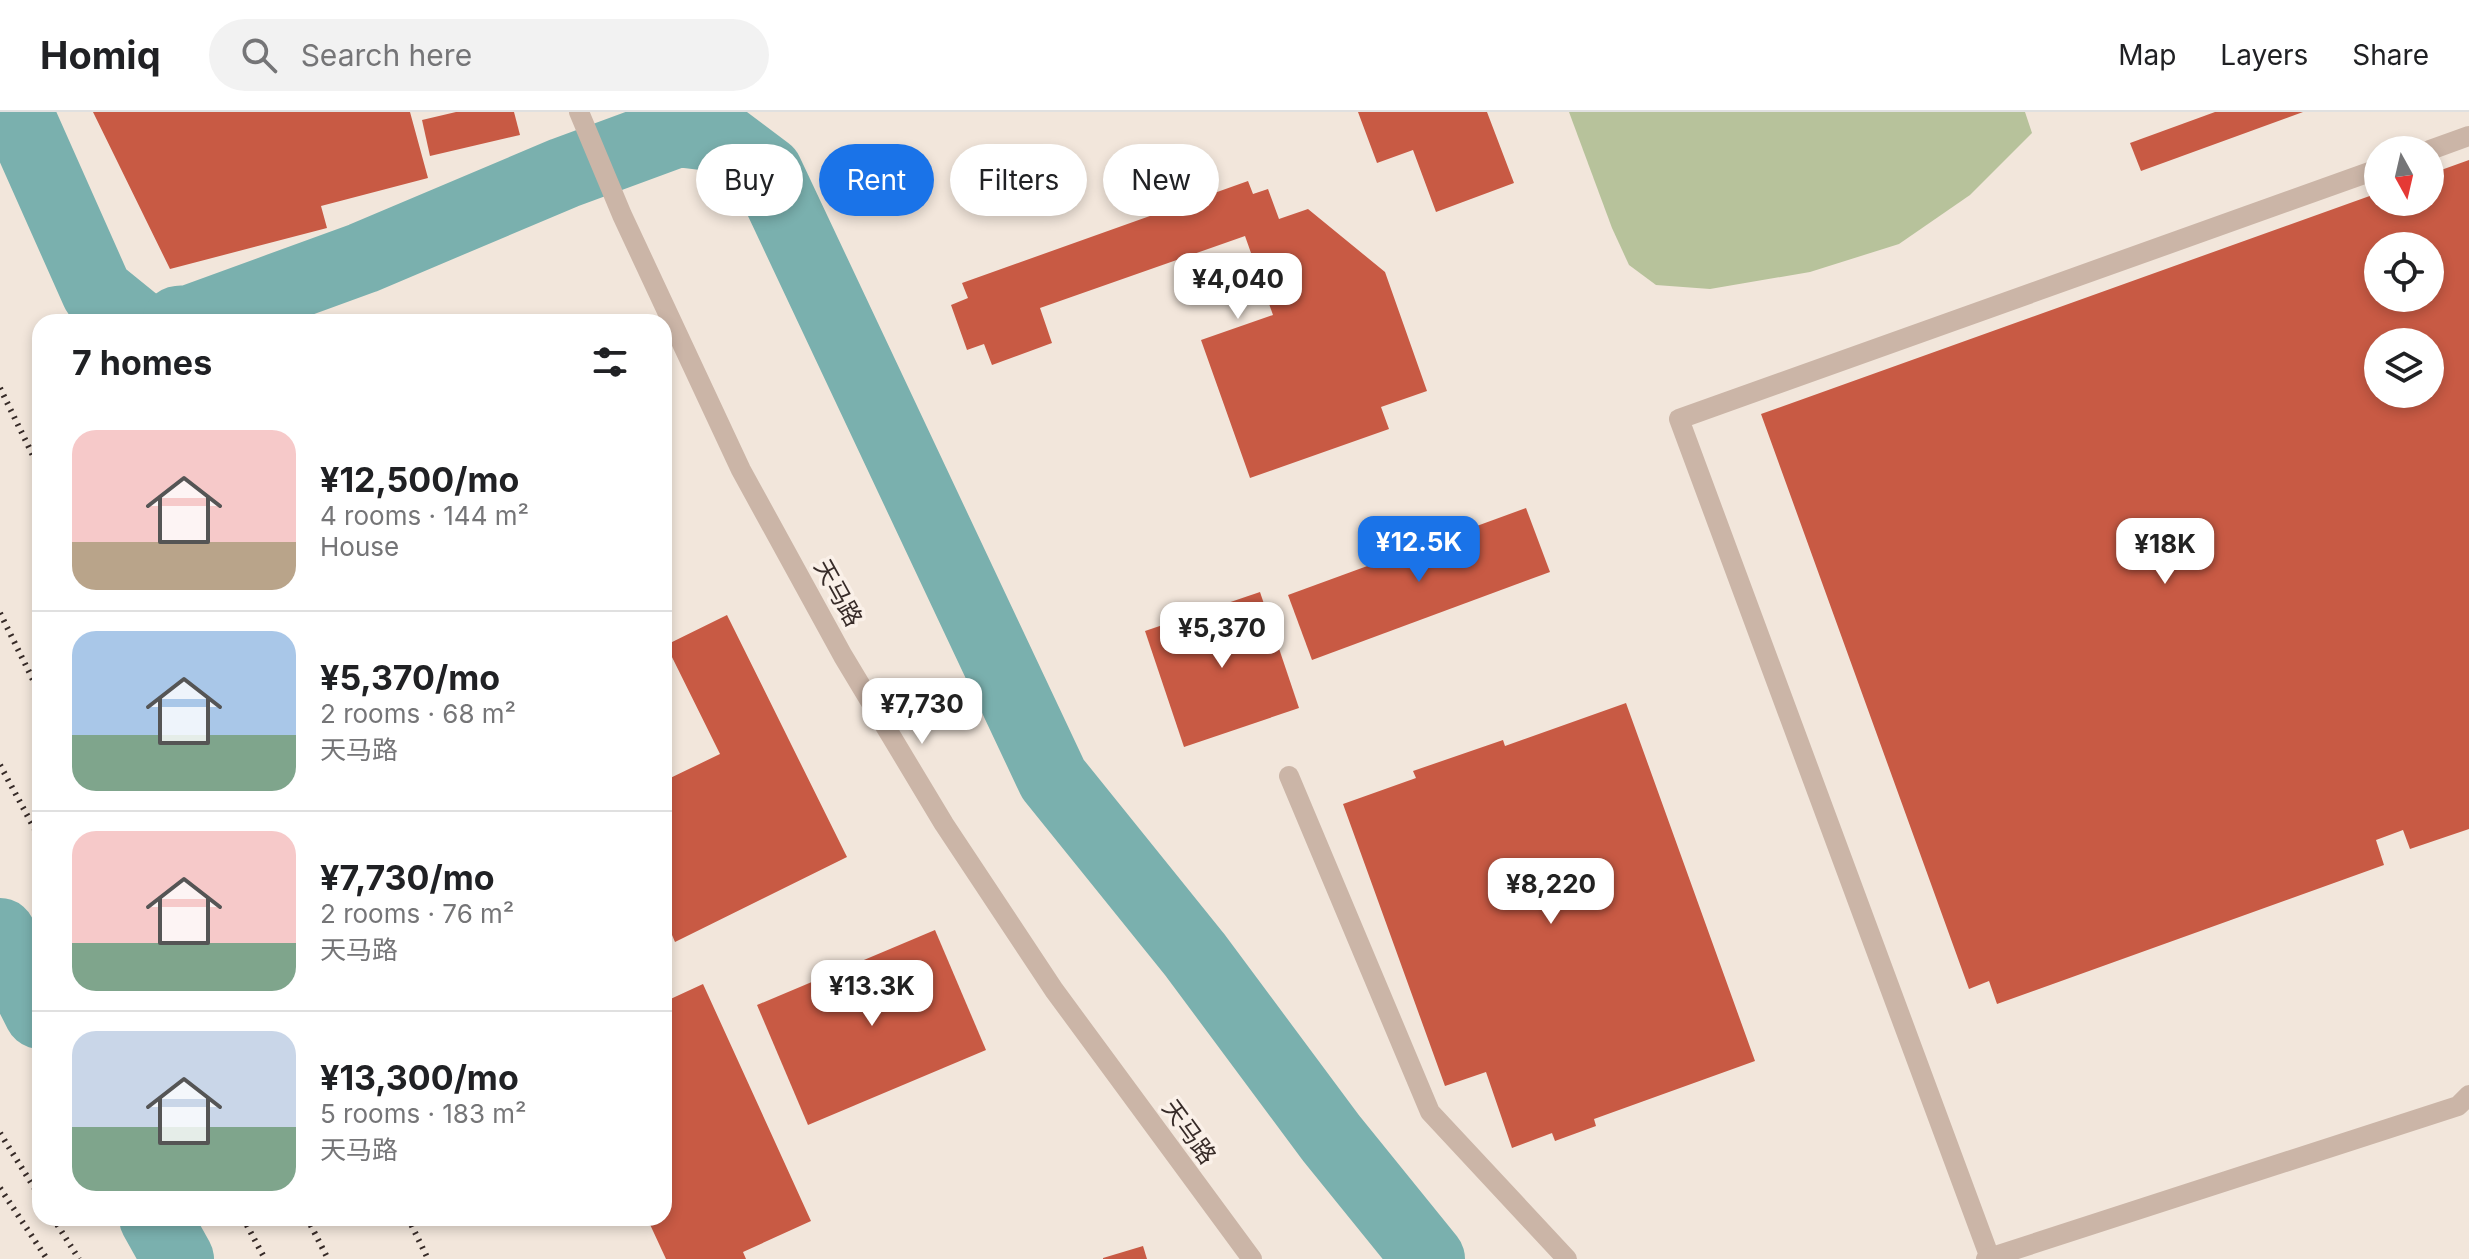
<!DOCTYPE html>
<html lang="en">
<head>
<meta charset="utf-8">
<style>
	:root { --surface:#fff; --page:#f2f2f2; --text:#202124; --muted:#757577; --line:#e0e0e0; --accent:#1a73e8 }
	body { margin:0; font-family:Inter,"Noto Sans SC",sans-serif; background:var(--page); color:var(--text); height:100vh; display:flex; flex-direction:column; font-size:30px; white-space:nowrap }
	* { box-sizing:border-box; margin:0 }
	p { font-size:26px; color:var(--muted) }
	.icon { flex:none; width:44px; height:44px; fill:none; stroke:currentColor; stroke-width:2; stroke-linecap:round; stroke-linejoin:round }
	.map { position:relative; flex:1; overflow:hidden }
	.side { position:absolute; left:32px; top:202px; width:640px; height:912px; display:flex; flex-direction:column; background:var(--surface); border-radius:24px; box-shadow:0 4px 12px #0003 }
	.side>* { flex:none }
	.guide { position:absolute; left:696px; top:32px; width:760px; height:72px; display:flex; gap:16px }
	.needle { width:52px; rotate:172deg }
	.fabs { position:absolute; left:2364px; top:24px; display:grid; gap:16px }
	.fabs a { display:grid; place-items:center; width:80px; height:80px; border-radius:50%; background:var(--surface); box-shadow:0 4px 12px #0003; font-size:40px }
	.price { position:absolute; translate:-50% -68px; padding:0 18px; border-radius:16px; background:#fff; color:#222; font-size:26px; line-height:52px; filter:drop-shadow(0 2px 4px #0008) }
	.price::after { content:''; position:absolute; left:50%; top:48px; width:24px; height:18px; margin-left:-12px; background:inherit; clip-path:polygon(0 0,100% 0,50% 100%) }
	.price.selected { background:var(--accent); color:#fff }
	ul { padding:0; list-style:none }
	li { display:flex; align-items:center; gap:24px; height:200px; padding:0 40px }
	li+li { border-top:2px solid var(--line) }
	li span { display:grid; place-items:center; flex:none; width:224px; height:160px; border-radius:24px; color:#555 }
	li>.icon { margin-inline-start:auto }
	span .icon { width:96px; height:96px; fill:#fffc; stroke-width:1 }
	li b { font-size:34px }
	h2 { display:flex; justify-content:space-between; align-items:center; height:96px; padding:0 40px; font-size:34px }
	.pill { padding:0 28px; border-radius:36px; background:var(--surface); box-shadow:0 4px 12px #0003; font-size:28px; line-height:72px }
	.pill.selected { background:var(--accent); color:#fff }
	header { display:flex; align-items:center; gap:48px; box-sizing:border-box; height:112px; padding:0 40px; background:var(--surface); border-bottom:2px solid var(--line) }
	header strong { font-size:38px }
	nav { display:flex; gap:44px; margin-inline-start:auto; font-size:28px }
	.search { width:560px; height:72px; background:var(--page); display:flex; align-items:center; gap:20px; box-sizing:border-box; padding:0 28px; border-radius:44px; color:var(--muted); font-size:30px }
	.map>svg:first-child { display:block }
	.green { fill:#b7c29b }
	.lines { fill:none; stroke-linecap:round; stroke-linejoin:round }
	.river { stroke:#7ab0ae; stroke-width:72 }
	.building { fill:#c85a44; fill-rule:evenodd }
	.minor { stroke:#cbb5a7; stroke-width:20 }
	.rail { stroke:#372b28; stroke-width:6; stroke-dasharray:2 6; stroke-linecap:butt }
	.labels { text-anchor:middle; stroke-width:7; stroke-linejoin:round; paint-order:stroke }
	.street-label { font-size:24px; fill:#372b28; stroke:#faf0e8 }
</style>
</head>
<body>
<header>
<strong>Homiq</strong>
<div class="search"><svg class="icon" aria-label="search" viewBox="0 0 24 24"><circle cx="10" cy="10" r="6"/><path d="M15 15l6 6"/></svg>Search here</div>
<nav><a>Map</a><a>Layers</a><a>Share</a></nav>
</header>
<div class="map">
<svg width="2469" height="1147" viewBox="0 0 2469 1147">
	<rect width="100%" height="100%" fill="#f2e6db"/>
	<path class="green" d="M1569 0H2025L2032 21 1970 83 1899 132 1810 160 1710 177 1656 173 1629 153 1612 116Z"/>
	<g class="lines">
		<g class="river">
			<path d="M17 0 97 180 134 210"/>
			<path d="M178 210 190 209 363 146 564 61 678 19 719 24 767 60 1053 667 1195 843 1331 1026 1429 1147"/>
			<path d="M0 822 40 901"/>
			<path d="M155 1106 178 1147"/>
		</g>
	</g>
	<g class="building">
		<path d="M93 0H410L428 66 321 94 327 116 170 157Z"/>
		<path d="M456 0H514L520 23 430 44 422 8Z"/>
		<path d="M1358 0H1487L1514 71 1436 100 1413 38 1377 51Z"/>
		<path d="M2215 0H2303L2141 59 2130 31Z"/>
		<path d="M2469 48V717L2410 737 2403 718 2376 728 2384 753 1997 892 1989 869 1969 877 1761 302 2378 81V90H2430V62ZM2378 134H2430V186H2378ZM2378 230H2430V282H2378Z"/>
		<path d="M1248 69 1253 82 1268 77 1279 107 1308 97 1385 160 1427 279 1381 295 1389 317 1250 366 1201 228 1273 203 1245 124 1040 196 1052 231 992 253 984 232 967 238 951 193 968 186 962 171Z"/>
		<path d="M1526 396 1550 460 1312 548 1288 483Z"/>
		<path d="M1260 480 1299 596 1184 635 1145 519Z"/>
		<path d="M727 503 847 745 675 830 672 823 664 827V669L720 642 666 533Z"/>
		<path d="M1626 591 1755 949 1594 1007 1596 1014 1555 1029 1552 1021 1512 1036 1486 960 1445 974 1343 692 1416 666 1413 659 1503 628 1505 634Z"/>
		<path d="M935 818 986 938 808 1013 757 893Z"/>
		<path d="M703 872 811 1109 743 1140 746 1147H666L647 1106H664V890Z"/>
		<path d="M1143 1134 1147 1147H1103V1146Z"/>
	</g>
	<g class="lines">
		<g class="minor">
			<path d="M579 0 622 103 741 358 843 544 944 712 1054 878 1252 1147"/>
			<path d="M2430 38 2469 24"/>
			<path d="M1289 664 1430 1000 1567 1147"/>
			<path d="M1990 1146 1679 307 2378 57"/>
			<path d="M1986 1147 2458 994 2469 983"/>
		</g>
		<g class="rail">
			<path d="M0 276 40 358"/>
			<path d="M0 501 40 582"/>
			<path d="M0 653 40 727"/>
			<path d="M0 1021 40 1085"/>
			<path d="M0 1076 47 1147"/>
			<path d="M53 1106 79 1147"/>
			<path d="M243 1106 265 1147"/>
			<path d="M307 1106 328 1147"/>
			<path d="M408 1106 428 1147"/>
		</g>
	</g>
	<g class="labels">
		<g class="street-label">
			<text transform="translate(838 481) rotate(61)" y="8">天马路</text>
			<text transform="translate(1189 1020) rotate(54)" y="8">天马路</text>
		</g>
	</g>
</svg>
<div class="fabs">
<a><svg class="needle" viewBox="-14 -14 28 28"><path d="M0-13l5 13h-10z" fill="#e53935"/><path d="M0 13l5-13h-10z" fill="#757577"/></svg></a>
<a><svg class="icon" aria-label="locate" viewBox="0 0 24 24"><circle cx="12" cy="12" r="6"/><path d="M12 2v4M12 18v4M2 12h4M18 12h4"/></svg></a>
<a><svg class="icon" aria-label="layers" viewBox="0 0 24 24"><path d="M12 4l9 5-9 5-9-5zM3 14l9 5 9-5"/></svg></a>
</div>
<b class="price" style="left:1238px;top:209px">¥4,040</b>
<b class="price selected" style="left:1419px;top:472px">¥12.5K</b>
<b class="price" style="left:2165px;top:474px">¥18K</b>
<b class="price" style="left:1222px;top:558px">¥5,370</b>
<b class="price" style="left:922px;top:634px">¥7,730</b>
<b class="price" style="left:1551px;top:814px">¥8,220</b>
<b class="price" style="left:872px;top:916px">¥13.3K</b>
<div class="guide">
<a class="pill">Buy</a>
<a class="pill selected">Rent</a>
<a class="pill">Filters</a>
<a class="pill">New</a>
</div>
<section class="side">
<h2>7 homes<svg class="icon" aria-label="filters" viewBox="0 0 24 24"><path d="M4 7h16M4 17h16"/><circle cx="9" cy="7" r="2"/><circle cx="15" cy="17" r="2"/></svg></h2>
<ul>
<li><span style="background:linear-gradient(#f6c9c9 70%,#b9a48a 0)"><svg class="icon" aria-label="home" viewBox="0 0 24 24"><path d="M3 11l9-7 9 7M6 9v11h12V9"/></svg></span><div><b>¥12,500/mo</b><p>4 rooms · 144 m²</p><p>House</p></div></li>
<li><span style="background:linear-gradient(#a9c7e8 65%,#7fa58c 0)"><svg class="icon" aria-label="home" viewBox="0 0 24 24"><path d="M3 11l9-7 9 7M6 9v11h12V9"/></svg></span><div><b>¥5,370/mo</b><p>2 rooms · 68 m²</p><p>天马路</p></div></li>
<li><span style="background:linear-gradient(#f6c9c9 70%,#7fa58c 0)"><svg class="icon" aria-label="home" viewBox="0 0 24 24"><path d="M3 11l9-7 9 7M6 9v11h12V9"/></svg></span><div><b>¥7,730/mo</b><p>2 rooms · 76 m²</p><p>天马路</p></div></li>
<li><span style="background:linear-gradient(#c9d6e8 60%,#7fa58c 0)"><svg class="icon" aria-label="home" viewBox="0 0 24 24"><path d="M3 11l9-7 9 7M6 9v11h12V9"/></svg></span><div><b>¥13,300/mo</b><p>5 rooms · 183 m²</p><p>天马路</p></div></li>
</ul>
</section>
</div>
</body>
</html>
